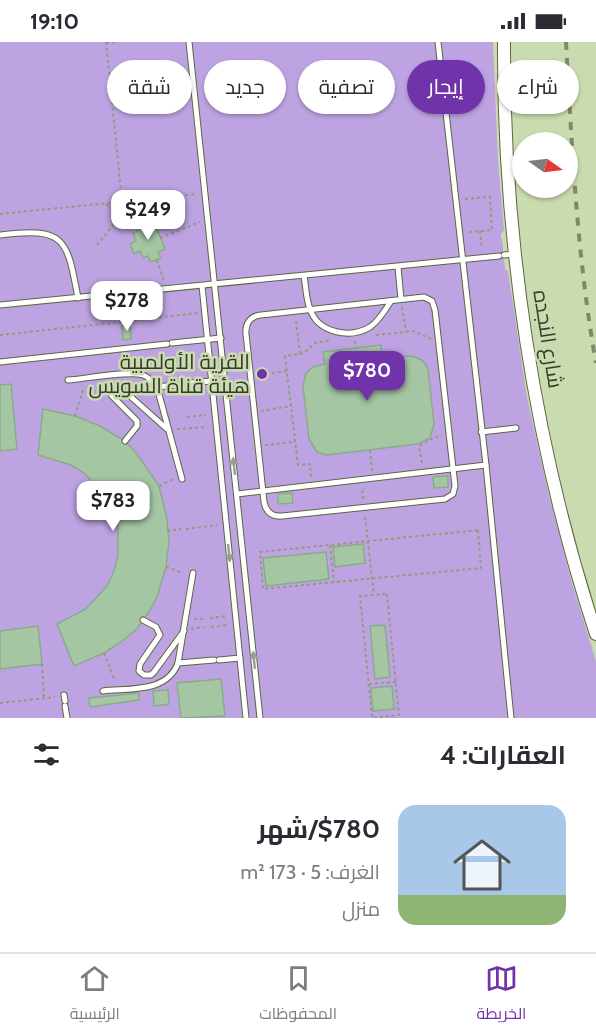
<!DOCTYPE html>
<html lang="ar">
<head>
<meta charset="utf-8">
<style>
	:root { --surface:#fff; --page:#f7f7f7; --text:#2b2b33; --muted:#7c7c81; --line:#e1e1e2; --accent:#7133a9 }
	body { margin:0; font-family:Cabin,Cairo,sans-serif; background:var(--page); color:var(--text); direction:rtl; height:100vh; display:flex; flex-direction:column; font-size:22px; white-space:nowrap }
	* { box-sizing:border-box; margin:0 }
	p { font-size:20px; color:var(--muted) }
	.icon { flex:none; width:33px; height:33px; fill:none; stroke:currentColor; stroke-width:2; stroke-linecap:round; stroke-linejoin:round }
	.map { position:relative; height:676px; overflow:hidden; direction:ltr }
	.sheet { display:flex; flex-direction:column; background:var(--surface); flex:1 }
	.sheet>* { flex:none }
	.guide { position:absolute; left:18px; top:18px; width:561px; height:54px; direction:rtl; display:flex; gap:12px }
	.needle { width:39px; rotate:104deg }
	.buttons { position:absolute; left:512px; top:90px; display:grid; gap:12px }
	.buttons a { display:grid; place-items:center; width:66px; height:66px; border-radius:50%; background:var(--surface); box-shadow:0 2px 4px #0004; font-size:30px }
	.price { position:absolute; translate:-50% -51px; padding:0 14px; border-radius:12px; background:#fff; color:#222; font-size:20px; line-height:39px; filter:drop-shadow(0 2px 3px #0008) }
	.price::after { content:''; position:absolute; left:50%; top:36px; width:18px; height:14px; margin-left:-9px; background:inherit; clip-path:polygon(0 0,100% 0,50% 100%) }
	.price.selected { background:var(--accent); color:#fff }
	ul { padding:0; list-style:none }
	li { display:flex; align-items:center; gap:18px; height:150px; padding:0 30px }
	li span { display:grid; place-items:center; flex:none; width:168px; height:120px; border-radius:18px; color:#555 }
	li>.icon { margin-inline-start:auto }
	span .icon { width:72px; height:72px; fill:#fffc; stroke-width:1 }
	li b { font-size:26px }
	h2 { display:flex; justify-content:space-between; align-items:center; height:72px; padding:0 30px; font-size:26px }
	.chip { padding:0 21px; border-radius:27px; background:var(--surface); box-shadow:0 2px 4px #0004; font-size:21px; line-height:54px }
	.chip.selected { background:var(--accent); color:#fff }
	.status { display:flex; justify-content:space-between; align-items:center; height:42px; padding:0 30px; background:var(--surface); direction:ltr }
	.status svg { height:16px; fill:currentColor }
	.tab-bar { display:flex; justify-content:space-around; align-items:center; height:84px; border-top:2px solid var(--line); background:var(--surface); font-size:16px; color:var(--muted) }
	.tab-bar a { display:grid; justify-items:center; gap:3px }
	.tab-bar .selected { color:var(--accent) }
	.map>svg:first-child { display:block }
	.green { fill:#bea3e2 }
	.building { fill:#a4c6a3; stroke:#8aab89; stroke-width:1.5 }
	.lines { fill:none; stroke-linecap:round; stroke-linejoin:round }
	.service-casing { stroke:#596740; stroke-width:7 }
	.tertiary-casing { stroke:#596740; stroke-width:14 }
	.path { stroke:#909c7b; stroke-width:2; stroke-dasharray:3 3; stroke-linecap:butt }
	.service { stroke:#fff; stroke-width:5 }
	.tertiary { stroke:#fff; stroke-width:12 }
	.rail { stroke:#7e896b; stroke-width:4; stroke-dasharray:8 8; stroke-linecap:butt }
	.oneway { fill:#9a9d94 }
	.poi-dot { fill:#7133a9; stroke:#cbdbb0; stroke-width:2 }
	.labels { text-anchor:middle; stroke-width:5; stroke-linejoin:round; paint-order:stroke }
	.street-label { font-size:21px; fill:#353b2a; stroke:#cbdbb0 }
	.poi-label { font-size:21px; fill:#353b2a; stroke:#cbdbb0; text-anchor:end }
</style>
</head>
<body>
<div class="status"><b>19:10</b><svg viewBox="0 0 49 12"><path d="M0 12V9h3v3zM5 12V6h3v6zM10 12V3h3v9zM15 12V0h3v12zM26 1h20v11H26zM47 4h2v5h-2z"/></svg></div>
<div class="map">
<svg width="596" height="676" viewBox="0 0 596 676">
	<rect width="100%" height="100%" fill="#cbdbb0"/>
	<path class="green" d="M0 0H493L498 119 504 188 501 192V197H502L505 227 508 229 527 355 548 450 572 541 596 619V676H0Z"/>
	<g class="building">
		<path d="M146 178 148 184 155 182 165 207 158 210 161 216 151 220 148 214 143 216 140 209 134 212 130 202 136 199 133 191 138 189 136 182Z"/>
		<path d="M127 263 128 274 121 275 119 264Z"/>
		<path d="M130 283 131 297 123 298 122 284Z"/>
		<path d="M381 303 382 316 412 314 422 318 425 322 428 327 434 382 430 396 417 402 327 413 317 410 309 397 303 344 306 331 313 325 325 322 323 310Z"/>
		<path d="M11 342 17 407 0 409V343Z"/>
		<path d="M43 367 75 374 98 383 125 399 137 412 159 444 167 477 169 500 166 525 157 555 150 568 137 587 121 600 104 611 74 624 57 582 86 567 107 544 114 529 118 514V483L113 468 106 454 84 431 71 423 38 413Z"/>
		<path d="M448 434V445L434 446 433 435Z"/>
		<path d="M292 451 293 461 278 462V452Z"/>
		<path d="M363 502 365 521 335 525 333 505Z"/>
		<path d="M326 510 329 537 266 544 263 516Z"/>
		<path d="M385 583 390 635 375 637 370 584Z"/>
		<path d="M38 584 42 622 0 627V589Z"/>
		<path d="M221 637 225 674 181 676 177 641Z"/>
		<path d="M392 644 394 667 373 669 371 646Z"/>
		<path d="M168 648 169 662 154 664 153 649Z"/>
		<path d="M139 651V658L90 665 89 656Z"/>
	</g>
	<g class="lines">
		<g class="service-casing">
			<g id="service">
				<path d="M189 0 260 676"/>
				<path d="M438 0 486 423 511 676"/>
				<path d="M0 193C65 185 67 196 78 256"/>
				<path d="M504 213 515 212"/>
				<path d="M398 225 401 257"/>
				<path d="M304 234C306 245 306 257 310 267 318 291 350 297 370 285 380 278 385 268 391 259"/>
				<path d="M202 244 246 676"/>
				<path d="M424 255 432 259 435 268 455 444 453 452 445 457 282 474C272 475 266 470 264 460L246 292C245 282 250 274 261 273Z"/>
				<path d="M0 263 499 214"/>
				<path d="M172 301 221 296"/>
				<path d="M0 320 167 302"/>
				<path d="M68 338C84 337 130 328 143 333 149 335 153 340 157 345L182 437"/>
				<path d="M189 341 212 339"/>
				<path d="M157 345 185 342"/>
				<path d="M481 390 516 386"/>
				<path d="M125 399 137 384V379L112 354 110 350 114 344 121 346 167 387"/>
				<path d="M237 452 486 423"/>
				<path d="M143 578 156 585 160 593 140 622 139 629 144 633H151L154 630 184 589"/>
				<path d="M219 618 240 616"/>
				<path d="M178 621 214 618"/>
				<path d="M103 649C130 646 167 651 178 621L193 531"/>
				<path d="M64 653 65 659"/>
				<path d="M65 664 67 676"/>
			</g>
		</g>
		<g class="tertiary-casing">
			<path id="tertiary" d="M504 0C503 199 534 403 596 592"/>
		</g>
		<g class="path">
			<path d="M106 0 122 159"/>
			<path d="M106 1 116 0"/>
			<path d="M465 157 490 155 492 188 469 190"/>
			<path d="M106 162 120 174"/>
			<path d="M0 172 197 152"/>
			<path d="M480 189 482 207"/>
			<path d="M160 196 200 180"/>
			<path d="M97 203 133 158"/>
			<path d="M157 218 164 239"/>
			<path d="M402 265 406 289"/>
			<path d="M129 279 198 271"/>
			<path d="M296 279 300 312 285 314 298 423 310 422 311 435"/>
			<path d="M0 293 121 280"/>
			<path d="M376 293 413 289 431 297"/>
			<path d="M355 299 356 306"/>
			<path d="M300 312 304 311 315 301 331 298"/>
			<path d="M260 333 287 329"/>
			<path d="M261 369 291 364"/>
			<path d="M75 374 84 345"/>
			<path d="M187 375 206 373"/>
			<path d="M177 387 207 385"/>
			<path d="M265 403 295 400"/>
			<path d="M370 408 372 429"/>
			<path d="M422 421 419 404 435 395 442 394"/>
			<path d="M159 444 173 437"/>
			<path d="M363 457 362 446H364"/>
			<path d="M365 475 374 552"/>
			<path d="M186 487 217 483"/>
			<path d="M478 488 481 526 263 547 260 510Z"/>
			<path d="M167 489 181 487"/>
			<path d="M330 503 334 540"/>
			<path d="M166 525 183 531"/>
			<path d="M387 552 399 673 372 676 360 554Z"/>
			<path d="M210 576 227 574"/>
			<path d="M194 577H203"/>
			<path d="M211 585 228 583"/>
			<path d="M191 587 204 585"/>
			<path d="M104 611 115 639"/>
			<path d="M42 622 44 655"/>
			<path d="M369 642 396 640"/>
			<path d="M0 661 55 655"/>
		</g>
		<use href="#service" class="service"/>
		<use href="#tertiary" class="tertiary"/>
		<path class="rail" d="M566 0C572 107 577 215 596 321"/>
	</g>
	<defs><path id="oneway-solid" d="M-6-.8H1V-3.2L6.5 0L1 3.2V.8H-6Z" transform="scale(1.5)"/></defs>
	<g class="oneway">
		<use href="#oneway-solid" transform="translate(234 424) rotate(-96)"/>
		<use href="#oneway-solid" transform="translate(229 511) rotate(84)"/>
		<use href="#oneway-solid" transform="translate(254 618) rotate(-96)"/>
	</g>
	<circle class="poi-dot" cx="262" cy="332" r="6"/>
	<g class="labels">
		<g class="street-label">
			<text transform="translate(548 297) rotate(81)" y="7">شارع النجده</text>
		</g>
		<g class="poi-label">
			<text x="250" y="327">القرية الأولمبية<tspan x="250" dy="24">هيئة قناة السويس</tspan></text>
		</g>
	</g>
</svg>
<div class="buttons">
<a><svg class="needle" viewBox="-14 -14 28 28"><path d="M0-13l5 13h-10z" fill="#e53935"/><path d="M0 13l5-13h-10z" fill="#7c7c81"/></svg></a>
</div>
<b class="price" style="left:148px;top:199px">$249</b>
<b class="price" style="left:127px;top:290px">$278</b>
<b class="price selected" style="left:367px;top:360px">$780</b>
<b class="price" style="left:113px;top:490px">$783</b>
<div class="guide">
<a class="chip">شراء</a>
<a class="chip selected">إيجار</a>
<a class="chip">تصفية</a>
<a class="chip">جديد</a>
<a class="chip">شقة</a>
</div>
</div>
<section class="sheet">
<h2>العقارات: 4<svg class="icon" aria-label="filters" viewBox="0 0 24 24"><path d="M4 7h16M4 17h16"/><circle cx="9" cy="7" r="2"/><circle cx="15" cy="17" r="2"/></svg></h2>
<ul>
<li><span style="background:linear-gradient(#a9c7e8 75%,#8fb573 0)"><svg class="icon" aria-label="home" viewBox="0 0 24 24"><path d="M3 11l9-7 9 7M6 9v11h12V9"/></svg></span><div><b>$780/شهر</b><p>الغرف: 5 · 173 m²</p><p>منزل</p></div></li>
</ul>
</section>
<nav class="tab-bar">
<a class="selected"><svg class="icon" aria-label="map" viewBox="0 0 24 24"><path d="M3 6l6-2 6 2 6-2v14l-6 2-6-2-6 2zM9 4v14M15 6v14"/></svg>الخريطة</a>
<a><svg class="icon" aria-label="saved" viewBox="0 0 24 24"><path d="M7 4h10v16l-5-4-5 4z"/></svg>المحفوظات</a>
<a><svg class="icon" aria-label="home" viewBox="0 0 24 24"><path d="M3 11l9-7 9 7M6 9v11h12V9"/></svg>الرئيسية</a>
</nav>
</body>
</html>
